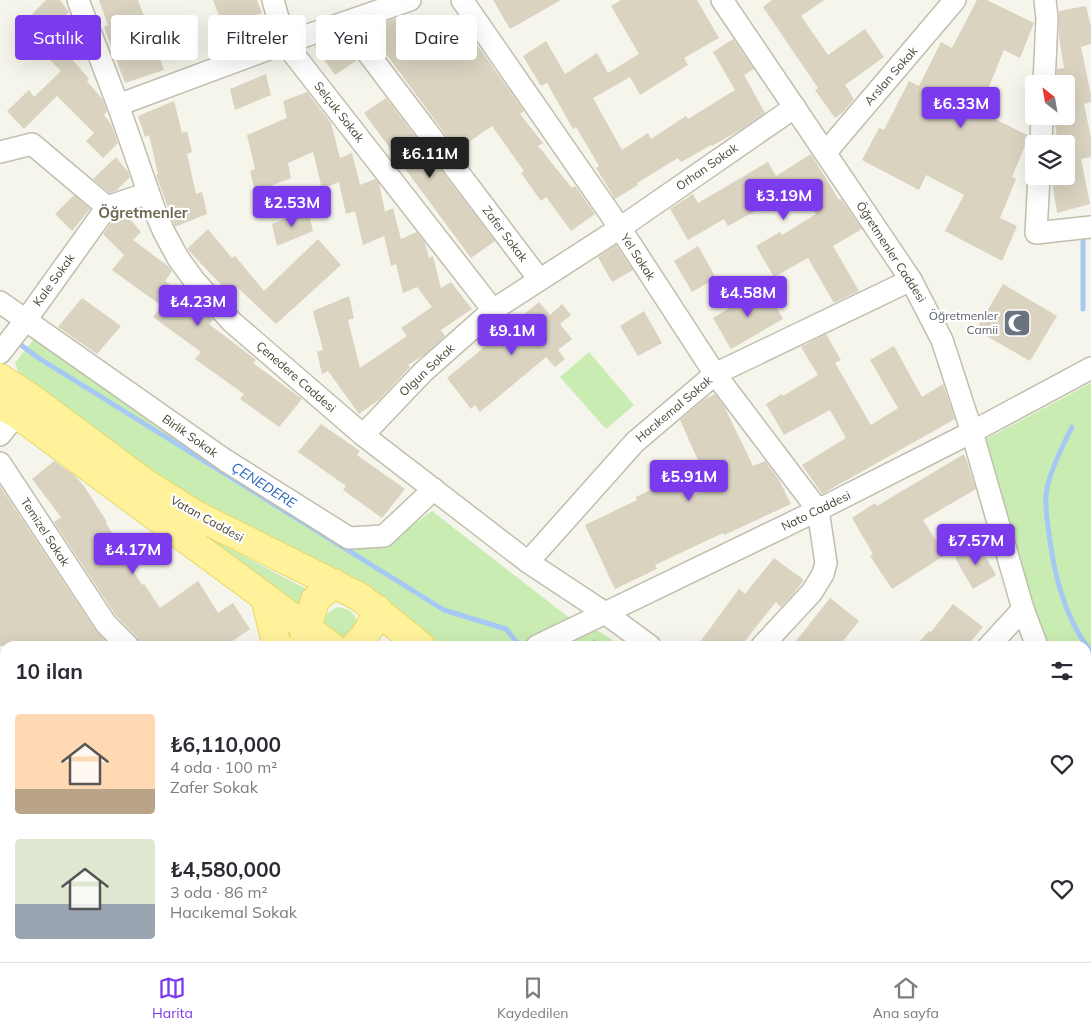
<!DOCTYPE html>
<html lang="tr">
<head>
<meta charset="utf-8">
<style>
	:root { --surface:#fff; --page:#f2f2f3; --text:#2b2b33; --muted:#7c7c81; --line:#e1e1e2; --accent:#7c3aed }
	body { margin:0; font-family:Mulish,sans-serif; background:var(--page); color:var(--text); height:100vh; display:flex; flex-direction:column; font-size:19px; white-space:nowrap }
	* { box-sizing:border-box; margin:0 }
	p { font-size:16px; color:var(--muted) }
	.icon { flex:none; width:28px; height:28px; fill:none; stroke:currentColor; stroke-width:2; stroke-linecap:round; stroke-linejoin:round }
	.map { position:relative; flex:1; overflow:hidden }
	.details { position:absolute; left:0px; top:641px; width:1091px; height:321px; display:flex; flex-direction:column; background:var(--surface); border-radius:15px 15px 0 0; box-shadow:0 5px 20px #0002 }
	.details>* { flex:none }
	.guide { position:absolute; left:15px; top:15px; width:500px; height:45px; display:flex; gap:10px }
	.needle { width:32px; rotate:329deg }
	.controls { position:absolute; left:1025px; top:75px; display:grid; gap:10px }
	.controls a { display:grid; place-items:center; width:50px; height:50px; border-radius:5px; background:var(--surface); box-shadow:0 5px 20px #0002; font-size:25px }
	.price { position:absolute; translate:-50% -42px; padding:0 11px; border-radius:5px; background:var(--accent); color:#fff; font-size:16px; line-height:32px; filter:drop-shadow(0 1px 2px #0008) }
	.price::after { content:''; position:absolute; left:50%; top:30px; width:15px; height:11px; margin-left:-8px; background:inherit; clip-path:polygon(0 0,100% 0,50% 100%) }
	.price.current { background:#222; color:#fff }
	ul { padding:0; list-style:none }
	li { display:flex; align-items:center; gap:15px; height:125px; padding:0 15px }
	li span { display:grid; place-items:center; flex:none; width:140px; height:100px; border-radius:5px; color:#555 }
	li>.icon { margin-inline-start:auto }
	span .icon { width:60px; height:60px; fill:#fffc; stroke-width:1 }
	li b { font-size:21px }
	h2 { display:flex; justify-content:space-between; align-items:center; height:60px; padding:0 15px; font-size:21px }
	.chip { padding:0 18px; border-radius:5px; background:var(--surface); box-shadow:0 5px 20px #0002; font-size:18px; line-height:45px }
	.chip.current { background:var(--accent); color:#fff }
	.menu { display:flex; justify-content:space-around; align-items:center; height:70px; border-top:1px solid var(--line); background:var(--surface); font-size:14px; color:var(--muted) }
	.menu a { display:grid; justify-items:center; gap:2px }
	.menu .current { color:var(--accent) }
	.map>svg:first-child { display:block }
	.green { fill:#c9ecb3 }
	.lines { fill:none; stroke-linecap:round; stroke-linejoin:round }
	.stream { stroke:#a6c8f4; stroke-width:5 }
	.building { fill:#d9d3c0 }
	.minor-casing { stroke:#c2bead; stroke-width:24 }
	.major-casing { stroke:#ead765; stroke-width:30 }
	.path { stroke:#c5bd9d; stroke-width:3; stroke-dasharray:2.5 2.5; stroke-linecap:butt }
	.minor { stroke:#fff; stroke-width:21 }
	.major { stroke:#fff29b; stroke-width:28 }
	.labels { text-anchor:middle; stroke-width:4.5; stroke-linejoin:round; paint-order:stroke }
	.street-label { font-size:12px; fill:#4b4738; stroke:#fff }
	.worship-label { font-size:12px; fill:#5b616d; stroke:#fff; text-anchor:end }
	.water-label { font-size:14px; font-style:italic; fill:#2a68be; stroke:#fff }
	.quarter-label { font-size:15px; font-weight:bold; fill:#6f674f; stroke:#fff }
</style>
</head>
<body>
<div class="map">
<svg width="1091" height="962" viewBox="0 0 1091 962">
	<rect width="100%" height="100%" fill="#f6f5eb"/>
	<g class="green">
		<path d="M33 340 356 546 390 542 432 511 572 620 521 646H437L383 603 181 492 21 380 15 363Z"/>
		<path d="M589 352 634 405 606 429 560 377Z"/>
		<path d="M1091 383V716L1086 710V646H1048L1031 601 986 439Z"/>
		<path d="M170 517 310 591 300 603 295 614Z"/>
		<path d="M338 607C353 610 358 616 357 631L341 642 324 624C325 614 329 611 338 607Z"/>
		<path d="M597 630 622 646H564Z"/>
		<path d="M357 958H452L457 962H362Z"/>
		<path d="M920 958H1062L1060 962H931Z"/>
	</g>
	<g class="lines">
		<g class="stream">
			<path d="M1083 236V309"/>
			<path d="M17 342 37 357 444 610 506 629 520 646"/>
			<path d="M1072 427C1063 445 1053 464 1048 484 1044 497 1046 513 1048 526 1053 570 1063 616 1091 652"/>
		</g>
	</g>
	<g class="building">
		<path d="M46 0H60L69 12 49 31 32 14Z"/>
		<path d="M99 0H138L164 70 125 83 104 27 108 25Z"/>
		<path d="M213 0H257L262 13 223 26Z"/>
		<path d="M493 0H561L510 29Z"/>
		<path d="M621 0H697L719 38 684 58 688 65 640 95 630 77 593 98 622 150 648 133 651 139 686 116 688 119 735 90 713 52 733 39 754 69 744 75 765 113 738 131 712 146 711 145 681 162 678 158 637 183 638 185 615 199 596 168 599 166 576 127 573 129 547 83 541 86 523 56 546 41 565 74 597 53 608 73 639 54 611 6Z"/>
		<path d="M772 0H824L801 16 828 55 865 29 884 57 845 85 854 99 843 112 835 118 815 90 818 88 763 7Z"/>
		<path d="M977 0H987L1034 23 1020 58 1004 50 979 111 1029 136 1012 177 1016 179 1000 218 1017 226 1002 261 945 231 964 195 926 175 919 190 862 160 879 128 884 130 909 81 919 86 941 42 952 48Z"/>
		<path d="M1086 6 1091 27V44L1081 47 1091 95V102L1084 104 1091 138V157L1081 159 1090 204 1057 213 1051 176H1066V144H1058L1055 124 1066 122V84H1057V69L1064 68 1059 37V11Z"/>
		<path d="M396 18 422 49 461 22 524 111 520 114 543 143 538 146 572 188 575 186 595 214 571 231 546 197 541 201 521 173 524 171 492 126 457 150 389 58 367 32 378 24Z"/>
		<path d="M64 31 80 49 71 58 89 79 87 81 103 100 107 111 104 115 111 124 118 143 103 158 86 141 94 133 57 96 24 129 7 111 29 90 34 97 61 71 42 52Z"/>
		<path d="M340 37 357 60 335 75 315 47Z"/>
		<path d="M266 74 271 95 235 110 230 89Z"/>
		<path d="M307 92 331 123 340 158 352 153 360 185 375 179 379 183 385 212 393 208 401 239 417 232 425 243 429 258 433 256 441 288 451 282 472 309 441 330 445 336 424 355 408 365 410 367 379 400 359 414 328 371 322 374 317 352 323 350 313 311 349 296 354 318 348 320 360 368 407 336 401 328 432 307 417 287 403 293 396 264 391 266 384 236 363 245 355 211 346 214 339 182 322 189 313 152 288 163 291 178 255 192 250 171 255 169 247 135 287 118 283 101Z"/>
		<path d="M386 98 495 241 471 258 364 113Z"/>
		<path d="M174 101 182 133 187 131 192 152 187 154 196 194 202 192 207 214 175 227 156 175 158 174 149 135 145 137 138 116Z"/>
		<path d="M811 154 839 200 841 199 862 229 833 246 859 291 834 303 808 258 774 277 756 246 780 232 782 235 816 214 800 186 728 226 724 219 688 240 670 209 693 194 698 203 768 162 776 176Z"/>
		<path d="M116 157 128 172 130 177 116 191 110 193 93 179Z"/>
		<path d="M74 195 90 209 72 231 55 214Z"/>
		<path d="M308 210 313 231 277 246 272 224Z"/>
		<path d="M126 214 141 232 133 240 168 266 172 271 165 281 201 307 213 320 209 324 256 360 253 363 302 399 279 427 240 399 244 394 195 359 201 352 153 317 162 306 112 270 124 255 103 234 115 218Z"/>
		<path d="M208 229 232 258 235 256 264 291 318 239 341 265 276 324 237 287 230 294 189 251 187 249Z"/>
		<path d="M616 245 633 270 612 282 598 257Z"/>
		<path d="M698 246 716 278 692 292 674 261Z"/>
		<path d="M1003 284 1057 316 1030 361 976 330Z"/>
		<path d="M765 287 783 319 731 349 713 318Z"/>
		<path d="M82 298 121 326 97 354 58 327Z"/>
		<path d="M539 302 550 315 562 304 571 315 560 324 572 339 558 350 565 359 555 367 546 357 480 412 475 405 471 409 447 378Z"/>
		<path d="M644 311 662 343 638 356 620 326Z"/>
		<path d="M826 334 841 360 835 363 871 425 898 408 870 360 894 346 922 397 943 384 955 419 822 494 802 465 846 438 830 410 784 435 766 404 782 394 783 396 818 375 801 347Z"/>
		<path d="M715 394 725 408 753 466 765 461 779 480 791 504 724 535 723 533 655 565 657 569 615 589 585 525 637 500 636 497 677 477 687 498 710 487 680 420 705 399Z"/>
		<path d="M321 424 360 451 357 455 405 489 382 518 343 490 346 486 298 452Z"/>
		<path d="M964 454 967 461 976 489 923 520 945 555 892 589 870 556 873 554 852 518 875 503 877 506Z"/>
		<path d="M54 461 74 475 84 486 107 522 106 523 125 554 123 555 142 585 144 584 160 608 198 581 218 613 233 603 250 629 225 646H140L137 637 116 616 54 522 61 517 32 479Z"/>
		<path d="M0 486 96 631 111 646H0Z"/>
		<path d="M978 543 996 575 973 589 955 558Z"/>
		<path d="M774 558 804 580 793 594 781 607 776 602 741 646H697L739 589 745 594Z"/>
		<path d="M830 598 859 621 839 646H792Z"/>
		<path d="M953 604 983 627 967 646H916L929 631 931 632Z"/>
	</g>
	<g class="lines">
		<g class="minor-casing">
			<g id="minor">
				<path d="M78 0 118 105 156 214 164 232 178 258 194 280 232 322 363 435 528 562 605 613 650 646"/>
				<path d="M273 0 285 43 493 310"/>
				<path d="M462 0 620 228 715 374 818 510 826 563 823 574 812 592 762 646"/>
				<path d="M722 0 911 280 942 340 972 432 1023 609 1037 646"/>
				<path d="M345 23 539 279"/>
				<path d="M1044 84 1047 18 1045 0"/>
				<path d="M118 105 285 43 410 0"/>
				<path d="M1041 144 1042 116"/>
				<path d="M0 152 32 144 107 207"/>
				<path d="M826 152 955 0"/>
				<path d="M1039 176 1036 233 1091 227"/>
				<path d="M0 302 225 460 349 538 384 536 434 489"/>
				<path d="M0 353 26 320 107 207 148 193"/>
				<path d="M0 435 17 414 25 401"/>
				<path d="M363 435 423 372 493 310 620 228 795 107"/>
				<path d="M0 463 106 624 128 646"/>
				<path d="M528 562 635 442 715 374 911 280"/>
				<path d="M537 646 818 510 972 432 1091 368"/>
				<path d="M989 646 1023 609"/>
				<path d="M1086 730 1091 736"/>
				<path d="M1086 816 1091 819"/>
				<path d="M0 891 5 898"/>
				<path d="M0 916 5 915"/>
				<path d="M1086 931 1091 933"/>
				<path d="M243 958 248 962"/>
				<path d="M478 958 483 962"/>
				<path d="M172 962 181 958"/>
				<path d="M593 962 596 958"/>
				<path d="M800 962 804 958"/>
			</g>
		</g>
		<g class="major-casing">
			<g id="major">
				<path d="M0 378 28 396 145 483 196 515 360 597 421 646"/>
				<path d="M0 405 17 414 331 646"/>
				<path d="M265 598 277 646"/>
				<path d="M303 643 315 600 334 583"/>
				<path d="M355 646C367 635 372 625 377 609"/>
				<path d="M0 701 5 703"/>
				<path d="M0 722 5 724"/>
				<path d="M852 958 860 962"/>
				<path d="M896 958 904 962"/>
				<path d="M1078 962 1083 958"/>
			</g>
		</g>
		<g class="path">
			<path d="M593 641H596L606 646"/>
			<path d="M929 958 940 962"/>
			<path d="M203 962 211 958"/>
		</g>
		<use href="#minor" class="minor"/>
		<use href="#major" class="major"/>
	</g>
	<defs>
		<g id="mosque-square" transform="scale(1.4375)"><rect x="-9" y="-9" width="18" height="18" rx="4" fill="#6b7280" stroke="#fff"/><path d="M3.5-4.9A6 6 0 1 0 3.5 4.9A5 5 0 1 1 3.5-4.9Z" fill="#fff"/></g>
	</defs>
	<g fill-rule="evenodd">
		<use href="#mosque-square" x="1017" y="323"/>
	</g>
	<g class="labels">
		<g class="street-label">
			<text transform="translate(891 76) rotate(-49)" y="4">Arslan Sokak</text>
			<text transform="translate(339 112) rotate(52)" y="4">Selçuk Sokak</text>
			<text transform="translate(707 167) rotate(-35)" y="4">Orhan Sokak</text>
			<text transform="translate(505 234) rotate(53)" y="4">Zafer Sokak</text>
			<text transform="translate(891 252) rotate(57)" y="4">Öğretmenler Caddesi</text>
			<text transform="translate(638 257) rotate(57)" y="4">Yel Sokak</text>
			<text transform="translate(54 280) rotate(-54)" y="4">Kale Sokak</text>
			<text transform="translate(427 370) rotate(-43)" y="4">Olgun Sokak</text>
			<text transform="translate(296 377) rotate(41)" y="4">Çenedere Caddesi</text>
			<text transform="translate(674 409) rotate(-40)" y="4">Hacıkemal Sokak</text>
			<text transform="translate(190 436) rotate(35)" y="4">Birlik Sokak</text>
			<text transform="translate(816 511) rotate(-26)" y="4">Nato Caddesi</text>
			<text transform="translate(207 519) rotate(29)" y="4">Vatan Caddesi</text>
			<text transform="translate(45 532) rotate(57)" y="4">Temizel Sokak</text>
		</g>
		<g class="worship-label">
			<text x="998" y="320">Öğretmenler<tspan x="998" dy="14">Camii</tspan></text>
		</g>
		<g class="water-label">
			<text transform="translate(264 485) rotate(32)" y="5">ÇENEDERE</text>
		</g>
		<g class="quarter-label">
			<text x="143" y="218">Öğretmenler</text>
		</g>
	</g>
</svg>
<div class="controls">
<a><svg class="needle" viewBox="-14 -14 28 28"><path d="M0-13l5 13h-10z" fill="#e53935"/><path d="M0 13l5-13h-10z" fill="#7c7c81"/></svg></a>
<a><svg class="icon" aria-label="layers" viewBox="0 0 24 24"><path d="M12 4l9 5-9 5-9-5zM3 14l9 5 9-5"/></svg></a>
</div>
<b class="price" style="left:961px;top:129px">₺6.33M</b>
<b class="price current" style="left:430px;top:179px">₺6.11M</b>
<b class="price" style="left:784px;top:221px">₺3.19M</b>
<b class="price" style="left:292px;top:228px">₺2.53M</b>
<b class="price" style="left:748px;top:318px">₺4.58M</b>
<b class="price" style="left:198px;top:327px">₺4.23M</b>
<b class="price" style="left:512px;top:356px">₺9.1M</b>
<b class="price" style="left:689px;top:502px">₺5.91M</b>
<b class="price" style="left:976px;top:566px">₺7.57M</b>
<b class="price" style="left:133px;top:575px">₺4.17M</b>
<div class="guide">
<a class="chip current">Satılık</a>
<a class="chip">Kiralık</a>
<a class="chip">Filtreler</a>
<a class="chip">Yeni</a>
<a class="chip">Daire</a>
</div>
<section class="details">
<h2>10 ilan<svg class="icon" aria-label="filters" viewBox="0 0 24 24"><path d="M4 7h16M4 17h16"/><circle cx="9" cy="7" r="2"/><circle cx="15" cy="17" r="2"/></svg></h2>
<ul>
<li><span style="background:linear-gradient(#ffd9b3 75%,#b9a48a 0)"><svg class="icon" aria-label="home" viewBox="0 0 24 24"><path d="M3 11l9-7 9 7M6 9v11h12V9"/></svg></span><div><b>₺6,110,000</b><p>4 oda · 100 m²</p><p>Zafer Sokak</p></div><svg class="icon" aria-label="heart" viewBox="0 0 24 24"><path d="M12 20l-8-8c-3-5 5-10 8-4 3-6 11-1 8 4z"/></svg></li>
<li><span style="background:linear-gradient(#dfe7d0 65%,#9aa5b1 0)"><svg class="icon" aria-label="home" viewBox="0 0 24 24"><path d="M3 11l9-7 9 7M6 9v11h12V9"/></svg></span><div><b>₺4,580,000</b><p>3 oda · 86 m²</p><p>Hacıkemal Sokak</p></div><svg class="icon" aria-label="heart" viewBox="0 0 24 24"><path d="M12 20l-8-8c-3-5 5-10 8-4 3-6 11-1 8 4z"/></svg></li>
</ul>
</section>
</div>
<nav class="menu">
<a class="current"><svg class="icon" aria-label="map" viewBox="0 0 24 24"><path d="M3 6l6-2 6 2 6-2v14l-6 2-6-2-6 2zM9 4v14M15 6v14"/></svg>Harita</a>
<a><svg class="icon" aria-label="saved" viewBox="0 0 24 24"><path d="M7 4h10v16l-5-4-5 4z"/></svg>Kaydedilen</a>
<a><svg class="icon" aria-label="home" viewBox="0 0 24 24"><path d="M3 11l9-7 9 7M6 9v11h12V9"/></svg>Ana sayfa</a>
</nav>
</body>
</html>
